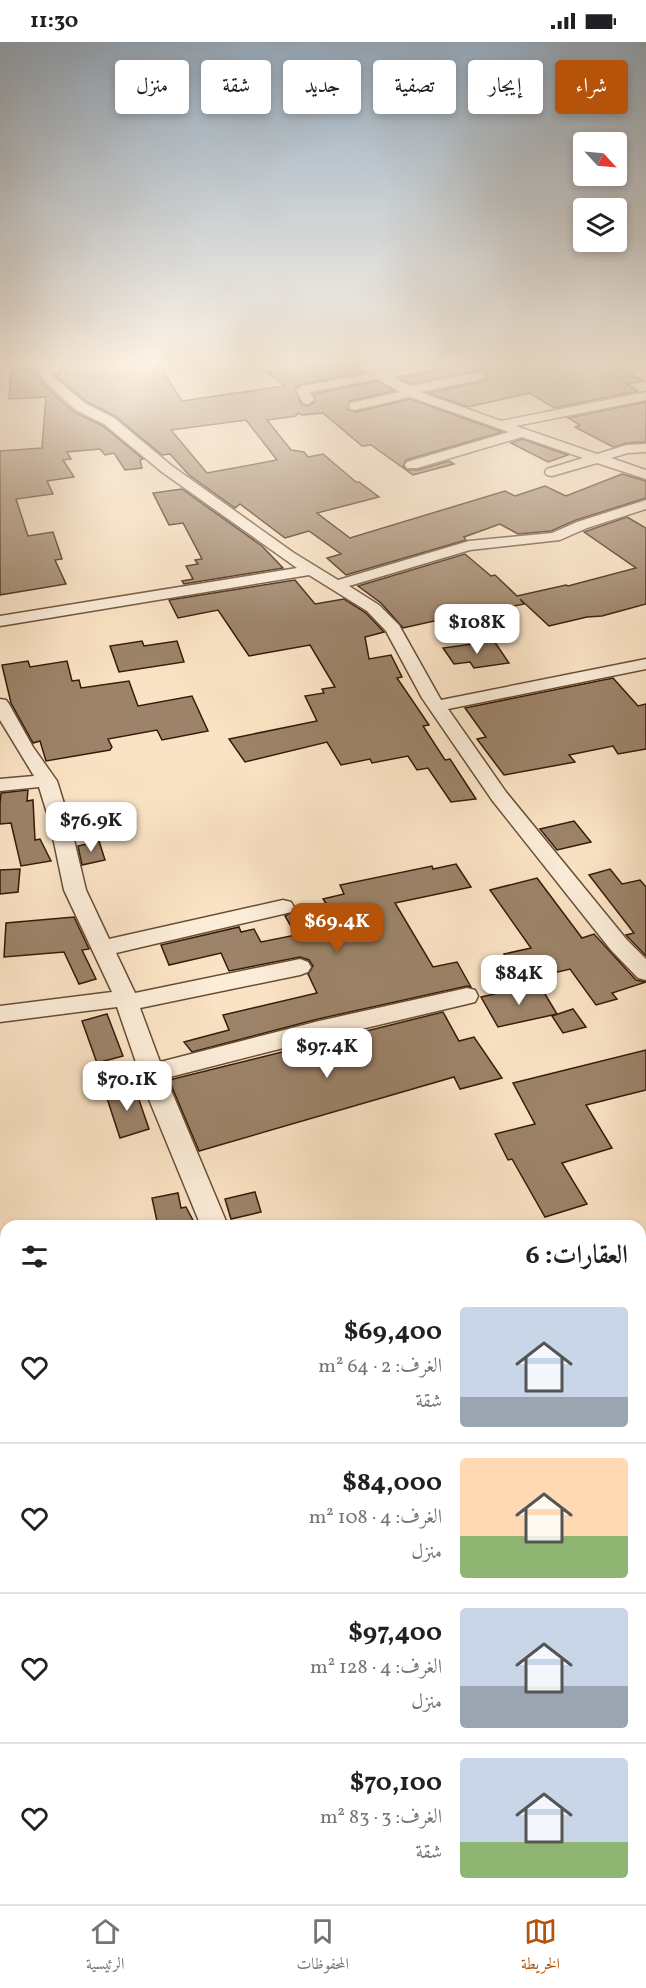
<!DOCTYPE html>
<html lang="ar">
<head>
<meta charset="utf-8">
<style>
	:root { --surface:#fff; --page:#f2f2f2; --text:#202124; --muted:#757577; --line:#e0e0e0; --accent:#b45309 }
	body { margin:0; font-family:Vollkorn,Amiri,serif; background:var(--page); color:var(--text); direction:rtl; height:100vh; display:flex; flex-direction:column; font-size:22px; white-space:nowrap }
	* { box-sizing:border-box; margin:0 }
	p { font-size:20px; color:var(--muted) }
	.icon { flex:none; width:33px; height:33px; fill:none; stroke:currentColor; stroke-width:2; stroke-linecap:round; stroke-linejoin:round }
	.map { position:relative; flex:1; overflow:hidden; direction:ltr }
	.sheet { position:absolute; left:0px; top:1178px; width:646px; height:686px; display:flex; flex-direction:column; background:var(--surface); border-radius:18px 18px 0 0; box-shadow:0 3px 9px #0003; direction:rtl }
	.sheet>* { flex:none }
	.hud { position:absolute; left:18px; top:18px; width:610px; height:54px; direction:rtl; display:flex; gap:12px }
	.needle { width:39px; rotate:116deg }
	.controls { position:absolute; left:573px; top:90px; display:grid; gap:12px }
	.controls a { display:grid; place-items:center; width:54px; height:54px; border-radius:6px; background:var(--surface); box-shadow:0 3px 9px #0003; font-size:30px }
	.price { position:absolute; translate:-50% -51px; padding:0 14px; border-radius:12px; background:#fff; color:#222; font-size:20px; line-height:39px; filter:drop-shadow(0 2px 3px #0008) }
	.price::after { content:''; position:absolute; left:50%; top:36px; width:18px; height:14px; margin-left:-9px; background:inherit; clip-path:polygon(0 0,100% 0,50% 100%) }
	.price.selected { background:var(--accent); color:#fff }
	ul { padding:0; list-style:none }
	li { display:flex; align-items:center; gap:18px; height:150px; padding:0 18px }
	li+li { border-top:2px solid var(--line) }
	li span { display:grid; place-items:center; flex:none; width:168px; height:120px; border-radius:6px; color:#555 }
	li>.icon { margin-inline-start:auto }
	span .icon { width:72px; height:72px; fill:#fffc; stroke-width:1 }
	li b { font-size:26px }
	h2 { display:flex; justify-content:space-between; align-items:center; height:72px; padding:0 18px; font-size:26px }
	.tag { padding:0 21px; border-radius:6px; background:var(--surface); box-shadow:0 3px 9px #0003; font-size:21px; line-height:54px }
	.tag.selected { background:var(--accent); color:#fff }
	.status { display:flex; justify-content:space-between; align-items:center; height:42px; padding:0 30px; background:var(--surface); direction:ltr }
	.status svg { height:16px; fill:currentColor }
	.menu { display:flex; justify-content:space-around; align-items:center; height:84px; border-top:2px solid var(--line); background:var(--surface); font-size:16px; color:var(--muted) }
	.menu a { display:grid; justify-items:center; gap:3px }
	.menu .selected { color:var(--accent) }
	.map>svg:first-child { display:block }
	.building { fill:#9c8369; stroke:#371b07; stroke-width:1.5; fill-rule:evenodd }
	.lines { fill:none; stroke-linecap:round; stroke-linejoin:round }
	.minor-casing { stroke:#684d36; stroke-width:3 }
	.minor { fill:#fcedd9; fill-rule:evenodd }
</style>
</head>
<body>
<div class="status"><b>11:30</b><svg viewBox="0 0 49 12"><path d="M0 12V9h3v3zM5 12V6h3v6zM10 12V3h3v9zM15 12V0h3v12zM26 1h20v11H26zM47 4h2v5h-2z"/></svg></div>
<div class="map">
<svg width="646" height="1862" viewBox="0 0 646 1862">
	<rect width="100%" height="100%" fill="#fae3c4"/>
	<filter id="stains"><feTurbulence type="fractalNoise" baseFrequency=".00333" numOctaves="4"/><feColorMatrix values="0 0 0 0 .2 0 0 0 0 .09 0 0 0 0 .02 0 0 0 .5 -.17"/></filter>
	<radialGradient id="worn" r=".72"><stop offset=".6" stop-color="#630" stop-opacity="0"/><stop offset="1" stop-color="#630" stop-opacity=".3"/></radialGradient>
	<g class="building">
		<path d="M11 324 36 330 44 343 74 370 103 384 143 417 140 418 142 426 125 428 114 411 105 413 100 407 67 410 71 417 63 418 74 435 47 439 53 452 16 457 28 494 53 490 62 517 55 518 66 542 0 553V409L42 406 46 355 9 357Z"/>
		<path d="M59 324H160L182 359 284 344 267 330 281 328 277 324H355L362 331 302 342 295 346 301 362 308 364 315 360 313 352 378 339 394 349 350 359 348 368 356 370 410 357 502 390 406 418 403 424 407 428H418L449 419 454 422 413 433 371 403 362 404 323 371 302 373 298 371 296 374 267 378 291 408 304 410 308 415 323 412 356 440H359L379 455 317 471 350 496 505 449 515 454 545 444 566 454 622 432 646 439V456L576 478 551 489 518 492 500 482 464 495 466 498 346 533 327 516 341 512 309 489 285 496 240 462 235 466 189 433 170 412 162 413 115 374 87 360 57 335 55 332 60 333ZM246 378 277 418 207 431 171 388Z"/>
		<path d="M438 324H617L643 339 627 342 638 349 554 366 530 351 468 365 428 351 484 339 488 333 481 328 410 342 399 336 430 330Z"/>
		<path d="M646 360V400L627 401 613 405 575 385 580 383 568 376Z"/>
		<path d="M522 397 568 413 548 420 511 401Z"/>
		<path d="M182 447 262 504 283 526 184 542 182 539 193 537 186 524 198 522 195 518 202 517 183 481 169 483 153 451Z"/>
		<path d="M627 475 646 486V562L602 574 587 575 549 584 520 557 524 562 481 571 479 569 403 586 381 561 358 544 465 512 491 534 495 533 517 554 566 543 568 544 636 526 584 490Z"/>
		<path d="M295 538 315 562 344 557 366 571 384 590 365 595 369 617 391 613 402 635 397 636 429 683 423 684 445 718 450 717 476 757 451 760 428 726 417 728 408 714 372 721 370 717 341 723 327 700 245 720 229 697 317 679 305 654 324 651 322 647 335 645 310 603 249 614 218 568 178 576 169 558Z"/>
		<path d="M142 599 144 604 177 599 184 620 119 630 110 604Z"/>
		<path d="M494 599 509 621 474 626 470 620 454 622 443 606Z"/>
		<path d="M28 619 30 625 67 619 72 639 79 638 81 646 129 639 138 664 192 654 208 689 162 698 157 688 108 697 112 705 110 708 46 719 40 699 33 701 11 661 2 623Z"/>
		<path d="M613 636 638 664 646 662V707L618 712 613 704 569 713 575 720 504 733 477 697 486 695 465 666Z"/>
		<path d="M28 748 27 759 33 758 35 798 40 797 51 819 21 824 11 781 0 782V761L1 751Z"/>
		<path d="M574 779 591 800 557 808 540 787Z"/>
		<path d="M99 799 105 818 82 823 78 804Z"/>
		<path d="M456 822 471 845 395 861 433 925 457 920 471 945 467 944 318 977 192 1010 184 1000 229 988 223 973 317 951 308 932 313 924 309 918 300 915 229 929 221 911 169 923 161 903 239 885 241 890 254 887 261 900 296 893 285 874 295 868 326 861 323 857 344 852 340 843 432 824 433 827Z"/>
		<path d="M20 827 18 850 0 852V828Z"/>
		<path d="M610 827 622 842 640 838 646 845V914L626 893 634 891 589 833Z"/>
		<path d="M537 836 582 896 594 892 636 938 646 940 612 951 617 957 596 963 570 927 520 939 504 912 531 906 490 848Z"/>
		<path d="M74 875 89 907 82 908 96 937 79 942 64 910 4 915 6 881Z"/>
		<path d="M539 942 557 972 498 985 481 955Z"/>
		<path d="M573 967 586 985 563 991 552 974Z"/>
		<path d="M443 970 459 999 474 995 502 1036 460 1047 454 1035 199 1109 169 1038Z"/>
		<path d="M107 972 123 1014 97 1021 82 979Z"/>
		<path d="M646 1008V1048L586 1063 612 1106 562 1121 587 1162 545 1175 512 1117 508 1118 495 1092 535 1082 513 1041Z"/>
		<path d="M133 1046 134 1056 138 1055 149 1087 120 1096 105 1050Z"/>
		<path d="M255 1150 261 1170 231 1177 225 1157Z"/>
		<path d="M178 1151 181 1166 186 1165 196 1184H158L152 1156Z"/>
	</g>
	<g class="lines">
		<g class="minor-casing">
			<g id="minor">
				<path d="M31 324H48L55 336 86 362 114 376 172 424 294 511 338 538 469 499 552 491 577 480 646 458V467L587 486 560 498 470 508 349 544 379 563 399 583 441 658 646 617V627L448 667 506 750 627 898 646 917V938L638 936 611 908 492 758 422 656 386 589 367 569 309 533 0 584V574L297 526 162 430 104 382 76 368 46 341 38 328Z"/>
				<path d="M357 324H372L382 329 410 324H436L430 328 392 335 410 344 480 330 484 331 486 334 484 337 420 350 501 379 646 350V358L516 384 597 412 627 403 646 402V410L628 411 611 416 646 428V437L597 421 552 434 547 433 545 430 547 427 583 416 522 395 417 426H407L405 423 407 420 509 390 410 355 355 368 350 367 349 364 350 361 400 350 378 337 310 350 314 358 308 362 303 361 296 348 302 344 368 332Z"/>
				<path d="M0 657 6 658 9 662 33 705 57 739 70 781 86 848 109 897 283 858 291 860 294 865 291 870 283 872 116 911 135 951 300 917 308 920 311 925 308 930 300 933 140 966 160 1020 319 979 467 946 475 948 478 954 475 960 467 962 319 997 166 1036 228 1184H201L148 1055 117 965 0 980V964L112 950 64 848 50 781 39 745 0 749V737L34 734 0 678Z"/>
				<path d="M6 1424V1454L0 1456V1426Z"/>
				<path d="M551 1857H589L591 1862H553Z"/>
			</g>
		</g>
		<use href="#minor" class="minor"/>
	</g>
	<linearGradient id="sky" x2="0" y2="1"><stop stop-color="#95acc0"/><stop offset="0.55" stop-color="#fdf2e4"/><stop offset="1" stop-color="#fdf2e4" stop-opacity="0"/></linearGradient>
	<rect width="646" height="585" fill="url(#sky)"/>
	<rect width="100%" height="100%" filter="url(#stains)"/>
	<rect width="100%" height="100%" fill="url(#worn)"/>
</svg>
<div class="controls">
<a><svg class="needle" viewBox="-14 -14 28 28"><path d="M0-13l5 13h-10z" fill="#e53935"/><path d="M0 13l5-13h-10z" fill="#757577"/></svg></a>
<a><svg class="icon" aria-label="layers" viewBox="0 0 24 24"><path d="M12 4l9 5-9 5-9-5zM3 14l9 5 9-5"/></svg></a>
</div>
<b class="price" style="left:477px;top:613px">$108K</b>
<b class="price" style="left:91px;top:811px">$76.9K</b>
<b class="price selected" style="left:337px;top:912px">$69.4K</b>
<b class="price" style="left:519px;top:964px">$84K</b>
<b class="price" style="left:327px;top:1037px">$97.4K</b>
<b class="price" style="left:127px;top:1070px">$70.1K</b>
<div class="hud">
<a class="tag selected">شراء</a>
<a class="tag">إيجار</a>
<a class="tag">تصفية</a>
<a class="tag">جديد</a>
<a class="tag">شقة</a>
<a class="tag">منزل</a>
</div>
<section class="sheet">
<h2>العقارات: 6<svg class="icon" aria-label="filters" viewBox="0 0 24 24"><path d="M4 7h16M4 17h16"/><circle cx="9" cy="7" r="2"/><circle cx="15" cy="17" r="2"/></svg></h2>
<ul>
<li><span style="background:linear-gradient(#c9d6e8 75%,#9aa5b1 0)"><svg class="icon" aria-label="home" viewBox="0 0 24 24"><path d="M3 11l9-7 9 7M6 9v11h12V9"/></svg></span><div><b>$69,400</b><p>الغرف: 2 · 64 m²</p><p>شقة</p></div><svg class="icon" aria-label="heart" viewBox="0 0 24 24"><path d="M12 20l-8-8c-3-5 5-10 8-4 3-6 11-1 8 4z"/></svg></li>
<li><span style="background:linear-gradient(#ffd9b3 65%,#8fb573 0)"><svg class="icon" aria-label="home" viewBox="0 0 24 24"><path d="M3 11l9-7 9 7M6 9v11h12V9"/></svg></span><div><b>$84,000</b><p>الغرف: 4 · 108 m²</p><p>منزل</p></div><svg class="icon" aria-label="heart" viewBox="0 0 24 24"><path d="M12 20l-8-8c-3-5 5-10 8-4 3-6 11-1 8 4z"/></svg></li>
<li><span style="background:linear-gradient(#c9d6e8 65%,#9aa5b1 0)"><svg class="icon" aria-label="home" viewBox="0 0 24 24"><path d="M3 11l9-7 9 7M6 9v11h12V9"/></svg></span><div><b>$97,400</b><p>الغرف: 4 · 128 m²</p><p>منزل</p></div><svg class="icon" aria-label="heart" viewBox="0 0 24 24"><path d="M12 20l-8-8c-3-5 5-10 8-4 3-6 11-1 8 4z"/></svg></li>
<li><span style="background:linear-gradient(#c9d6e8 70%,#8fb573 0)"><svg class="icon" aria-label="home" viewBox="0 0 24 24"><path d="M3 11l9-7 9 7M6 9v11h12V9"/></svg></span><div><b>$70,100</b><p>الغرف: 3 · 83 m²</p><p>شقة</p></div><svg class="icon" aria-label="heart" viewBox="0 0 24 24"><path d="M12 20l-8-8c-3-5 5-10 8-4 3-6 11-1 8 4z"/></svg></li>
</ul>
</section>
</div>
<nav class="menu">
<a class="selected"><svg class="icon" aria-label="map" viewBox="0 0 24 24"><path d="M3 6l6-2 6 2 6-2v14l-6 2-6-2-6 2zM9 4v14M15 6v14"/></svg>الخريطة</a>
<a><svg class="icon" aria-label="saved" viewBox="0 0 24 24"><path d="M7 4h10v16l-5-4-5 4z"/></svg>المحفوظات</a>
<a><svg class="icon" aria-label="home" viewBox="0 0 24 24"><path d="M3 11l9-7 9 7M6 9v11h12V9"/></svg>الرئيسية</a>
</nav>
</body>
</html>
